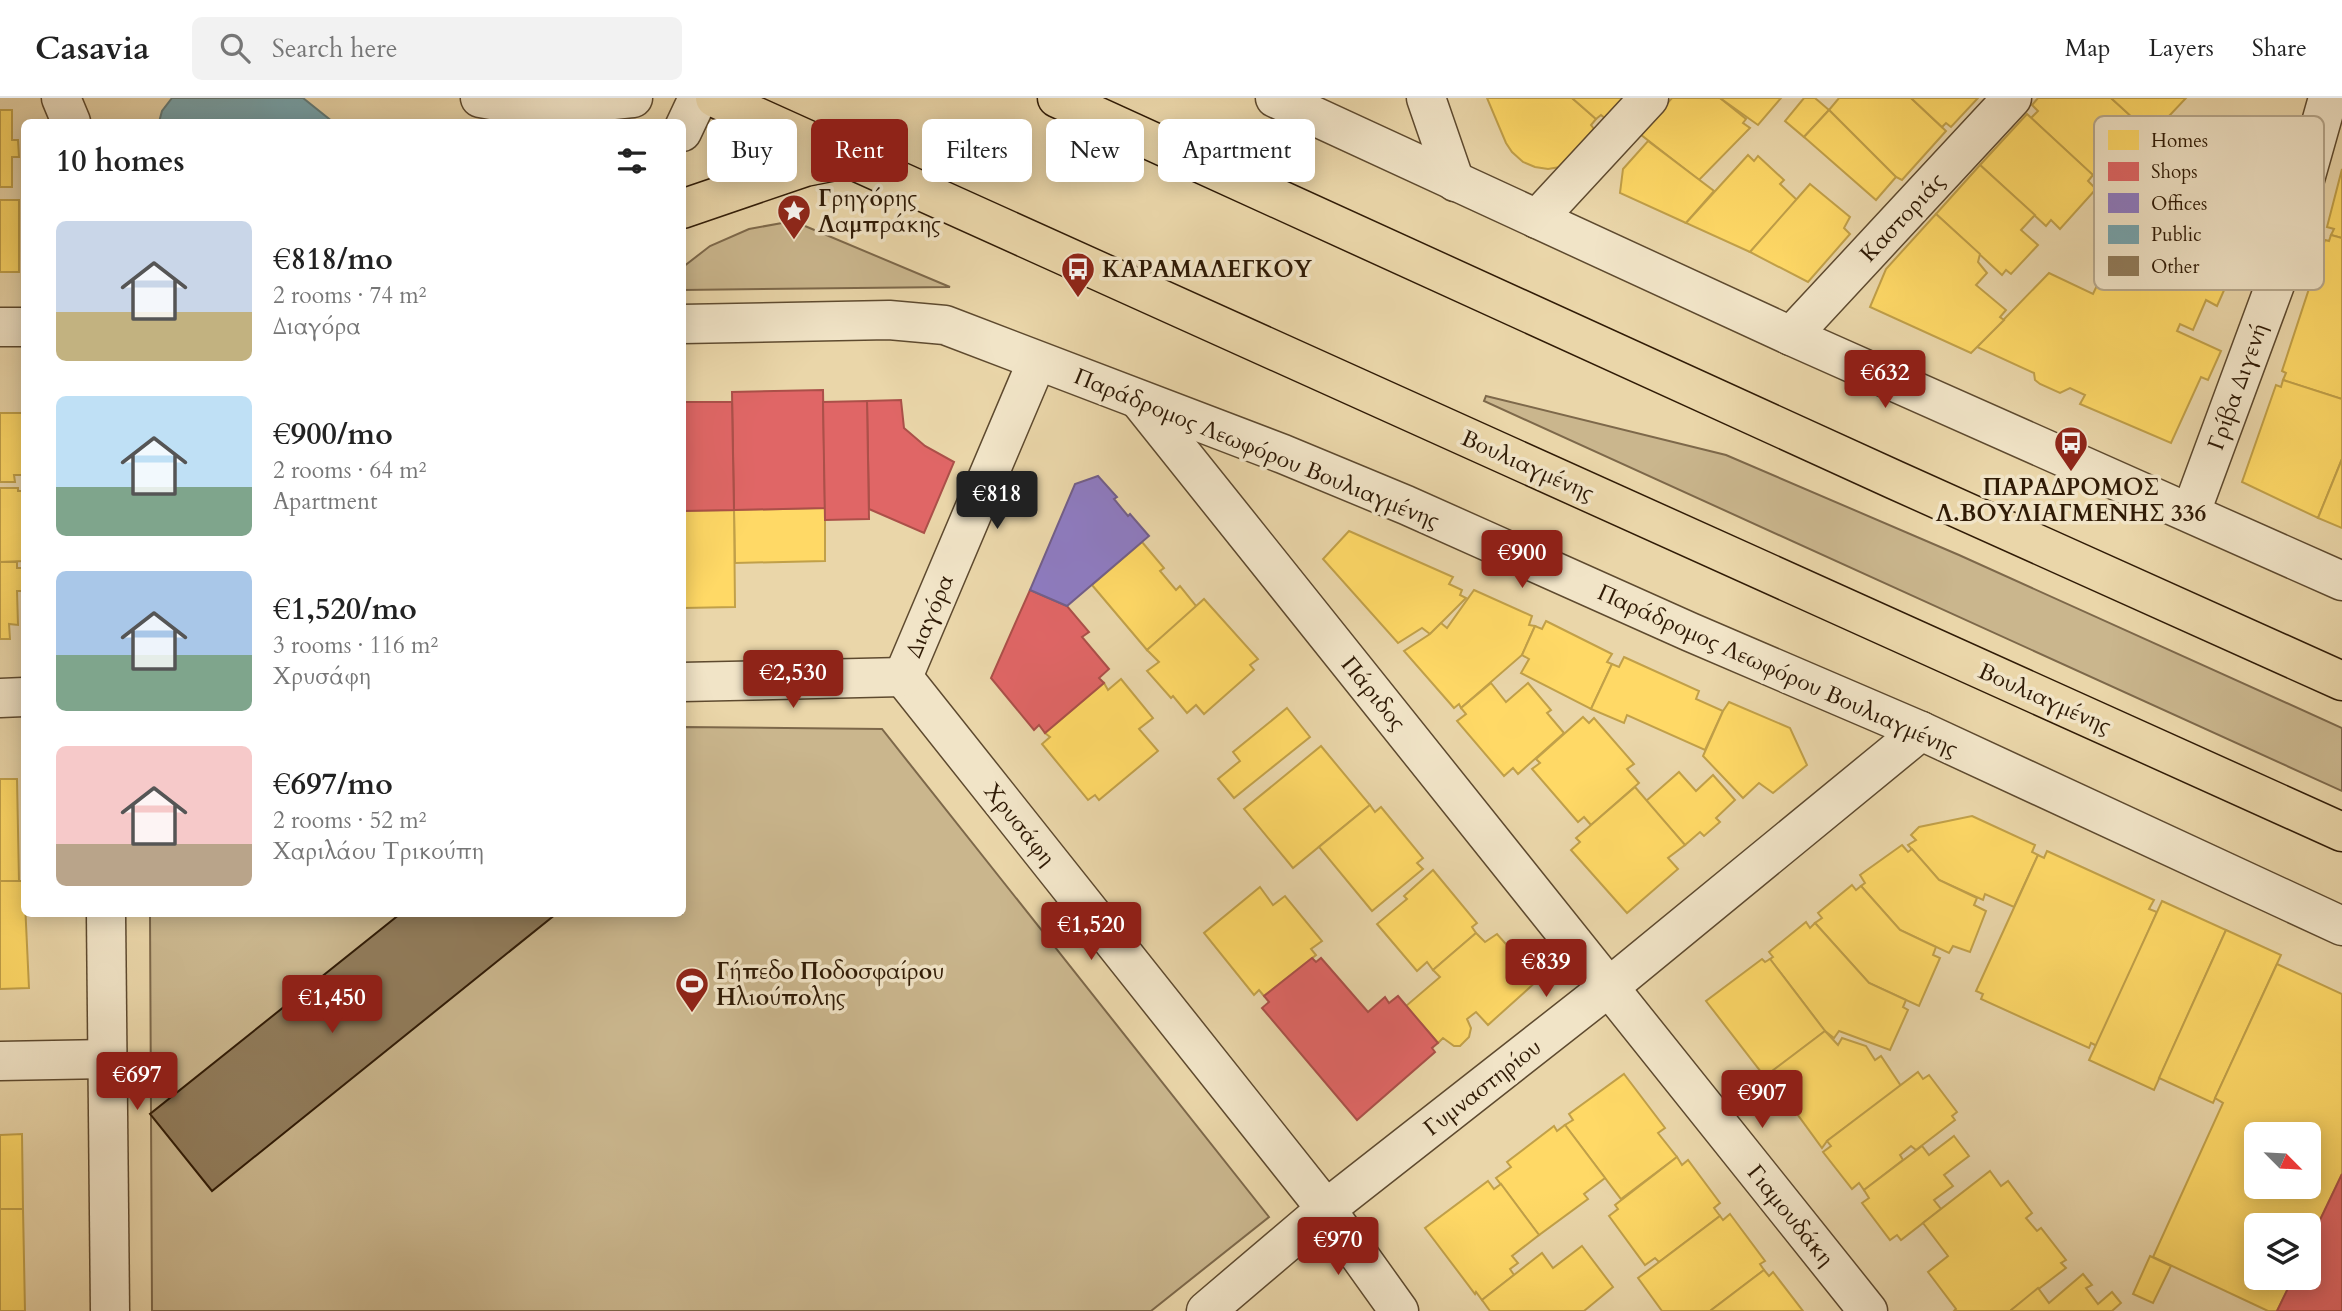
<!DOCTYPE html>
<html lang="en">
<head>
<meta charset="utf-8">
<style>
	:root { --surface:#fff; --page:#f2f2f2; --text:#222; --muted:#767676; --line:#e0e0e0; --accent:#8f2418 }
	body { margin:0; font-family:Cardo,serif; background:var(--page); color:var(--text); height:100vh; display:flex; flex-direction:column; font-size:26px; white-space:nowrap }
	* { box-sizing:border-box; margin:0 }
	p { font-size:23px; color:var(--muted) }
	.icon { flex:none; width:38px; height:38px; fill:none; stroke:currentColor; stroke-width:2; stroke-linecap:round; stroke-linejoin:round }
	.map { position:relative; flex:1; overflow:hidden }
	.drawer { position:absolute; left:21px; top:21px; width:665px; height:798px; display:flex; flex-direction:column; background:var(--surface); border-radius:10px; box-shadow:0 4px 18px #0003 }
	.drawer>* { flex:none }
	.guide { position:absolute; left:707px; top:21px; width:665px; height:63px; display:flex; gap:14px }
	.needle { width:46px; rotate:114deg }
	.tools { position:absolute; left:2244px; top:1024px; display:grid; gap:14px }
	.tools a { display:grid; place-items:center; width:77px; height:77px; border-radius:10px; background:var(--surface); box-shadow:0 4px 18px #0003; font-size:35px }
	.price { position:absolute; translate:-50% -60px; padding:0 16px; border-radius:7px; background:var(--accent); color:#fff; font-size:23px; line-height:46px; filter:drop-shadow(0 2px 4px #0008) }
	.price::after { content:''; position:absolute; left:50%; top:42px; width:21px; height:16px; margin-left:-10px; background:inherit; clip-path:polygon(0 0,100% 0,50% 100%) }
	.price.active { background:#222; color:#fff }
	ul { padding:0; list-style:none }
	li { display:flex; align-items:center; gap:21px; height:175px; padding:0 35px }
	li span { display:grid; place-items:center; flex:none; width:196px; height:140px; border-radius:10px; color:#555 }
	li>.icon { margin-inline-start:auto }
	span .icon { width:84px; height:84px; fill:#fffc; stroke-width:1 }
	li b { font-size:30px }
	h2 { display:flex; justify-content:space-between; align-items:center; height:84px; padding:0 35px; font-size:30px }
	.pill { padding:0 24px; border-radius:10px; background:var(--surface); box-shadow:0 4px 18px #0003; font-size:24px; line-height:63px }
	.pill.active { background:var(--accent); color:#fff }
	header { display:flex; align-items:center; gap:42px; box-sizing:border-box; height:98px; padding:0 35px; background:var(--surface); border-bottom:2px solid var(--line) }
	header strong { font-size:33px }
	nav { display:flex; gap:38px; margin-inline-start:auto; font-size:24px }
	.search { width:490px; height:63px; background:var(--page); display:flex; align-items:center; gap:18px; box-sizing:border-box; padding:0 24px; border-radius:10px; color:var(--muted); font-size:26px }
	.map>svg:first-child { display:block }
	.green { fill:#cab68d; stroke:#7d684a; stroke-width:2 }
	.homes { fill:#ffd966; stroke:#c1a049; stroke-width:2; fill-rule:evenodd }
	.shops { fill:#e06666; stroke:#ab5049; stroke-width:2 }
	.offices { fill:#8e7cc3; stroke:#725f8a; stroke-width:2 }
	.public { fill:#76a5af; stroke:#617c7c; stroke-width:2 }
	.building { fill:#917c5b; stroke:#301b06; stroke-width:2 }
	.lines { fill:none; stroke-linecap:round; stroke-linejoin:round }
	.minor-casing { stroke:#5e4a2f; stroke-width:41 }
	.tertiary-casing { stroke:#5e4a2f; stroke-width:41 }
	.primary-casing { stroke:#301b06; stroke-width:41 }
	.minor { stroke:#f1e4c7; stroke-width:38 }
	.tertiary { stroke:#f1e4c7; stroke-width:38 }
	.primary { stroke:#ead6a9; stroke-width:38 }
	.labels { text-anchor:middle; stroke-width:7; stroke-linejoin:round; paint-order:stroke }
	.poi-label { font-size:23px; font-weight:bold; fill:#301b06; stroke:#f1e4c7; text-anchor:start }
	.street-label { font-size:23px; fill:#301b06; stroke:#f1e4c7 }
	.key { fill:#f1e4c7; stroke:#b7a88d; stroke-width:2 }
	.key-label { font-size:19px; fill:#301b06 }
</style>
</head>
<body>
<header>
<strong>Casavia</strong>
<div class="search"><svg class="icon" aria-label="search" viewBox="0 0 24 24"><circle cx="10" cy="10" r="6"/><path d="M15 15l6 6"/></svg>Search here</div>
<nav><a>Map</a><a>Layers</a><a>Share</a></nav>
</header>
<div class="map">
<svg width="2342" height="1213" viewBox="0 0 2342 1213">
	<rect width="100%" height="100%" fill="#ead6a9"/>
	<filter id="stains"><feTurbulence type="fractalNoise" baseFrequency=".00286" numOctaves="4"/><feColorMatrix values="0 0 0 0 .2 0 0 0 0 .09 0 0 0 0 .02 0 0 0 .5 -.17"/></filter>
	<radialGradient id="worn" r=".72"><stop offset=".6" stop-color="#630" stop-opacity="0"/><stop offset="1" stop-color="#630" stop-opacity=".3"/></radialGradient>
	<g class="green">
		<path d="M793 123 950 189 683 192V169L710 148 749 131Z"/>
		<path d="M1486 298 1726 357 1959 457 2342 630V693L1484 303Z"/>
		<path d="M683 629 882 631 1269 1119 1151 1213H152L150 816H682Z"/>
	</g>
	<g class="homes">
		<path d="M1487 0H1572L1596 21 1591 27 1594 31 1560 69 1548 71 1535 69 1523 64 1512 54 1506 45Z"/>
		<path d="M1572 0H1624L1606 21 1601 17 1596 21Z"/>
		<path d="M1672 0H1720L1746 21 1743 25 1750 30 1699 82 1640 36Z"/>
		<path d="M1720 0H1781L1758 27Z"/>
		<path d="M1804 0H1815L1829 12 1804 39 1785 23Z"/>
		<path d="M1839 0H1911L1946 33 1902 82 1896 79 1829 12Z"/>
		<path d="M1911 0H1978L1951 29 1946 25 1942 29Z"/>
		<path d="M2038 0H2111L2144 30 2139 37 2146 44 2111 82 2104 75 2098 82 2031 20 2038 13 2032 7Z"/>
		<path d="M2111 0H2186L2155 33 2151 28 2146 32Z"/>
		<path d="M0 12H12V42H18L19 59H12V89H0Z"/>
		<path d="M1829 12 1896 79 1876 102 1804 39Z"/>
		<path d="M2027 16 2093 77 2088 83 2096 91 2060 131 2051 122 2046 128 1980 67Z"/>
		<path d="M1648 43 1714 93 1686 125 1620 95 1623 71Z"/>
		<path d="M2207 54 2273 82 2217 208 2206 202 2193 232 2180 226 2177 233 2221 253 2208 282 2201 279 2171 345 2080 306 2085 297 2070 290 2060 295 2040 286 2035 282 2034 275 1977 249 2049 175 2093 196 2101 179 2117 186 2143 127 2149 131 2152 123 2172 131Z"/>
		<path d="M1748 57 1754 63 1758 58 1784 82 1780 86 1797 102 1750 154 1686 125Z"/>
		<path d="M1980 67 2035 117 2021 132 2038 147 2011 176 2006 172 2002 177 1936 116Z"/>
		<path d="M2342 71V140L2331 137 2334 131 2327 129Z"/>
		<path d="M1810 86 1850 119 1844 130 1850 136 1808 184 1750 154Z"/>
		<rect x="0" y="102" width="19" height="72"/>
		<path d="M1936 116 1980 156 1978 164 1987 175 1976 187 2006 212 2000 219 2004 222 1971 255 1870 209 1886 171Z"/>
		<path d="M2331 137 2342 140V301L2283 282 2286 275 2282 273 2325 142 2329 143Z"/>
		<path d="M2283 282 2342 301V361L2318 420 2242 384 2276 287 2281 289Z"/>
		<path d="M0 315H24V377H14L15 384H0Z"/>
		<path d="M2342 361V430L2318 420Z"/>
		<path d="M0 390H18V393H23L24 463 0 464Z"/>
		<path d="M825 410V463L735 465 734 412Z"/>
		<path d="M734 412 735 509 683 510 682 413Z"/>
		<path d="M1349 433 1453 479 1449 486 1462 492 1460 497 1466 500 1430 536 1422 530 1398 545 1323 461Z"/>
		<path d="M1142 444 1164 470 1160 473 1176 492 1180 488 1197 509 1147 552 1092 487Z"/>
		<path d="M0 464H17V470H24V493H17L18 527 9 526 10 541H0Z"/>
		<path d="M1474 492 1532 518 1529 527 1535 528 1522 557 1461 610 1459 606 1454 610 1404 553 1430 536 1441 525 1447 530Z"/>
		<path d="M1204 501 1258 561 1250 567 1254 572 1204 616 1196 607 1187 615 1173 598 1171 600 1147 573 1159 564 1147 552Z"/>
		<path d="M1546 523 1612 556 1607 564 1612 566 1591 611 1521 575 1529 561 1522 557 1535 528 1542 531Z"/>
		<path d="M1624 559 1699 593 1696 601 1723 613 1705 652 1627 617 1624 625 1591 611 1612 566 1619 569Z"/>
		<path d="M1121 581 1153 620 1139 631 1158 653 1099 702 1095 697 1088 702 1042 646 1050 639 1045 635 1104 585 1108 592Z"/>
		<path d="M1491 585 1506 604 1528 585 1551 612 1547 615 1564 635 1518 676 1513 670 1504 678 1457 623 1466 616 1461 610Z"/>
		<path d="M1729 604 1790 630 1807 667 1773 695 1759 685 1743 700 1703 658 1723 613Z"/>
		<path d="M1287 610 1310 639 1234 700 1218 681 1240 663 1233 654Z"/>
		<path d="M1583 619 1589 625 1594 620 1634 666 1627 671 1639 685 1591 727 1584 719 1578 724 1532 671 1540 665 1536 661Z"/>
		<path d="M1321 648 1370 707 1293 770 1244 711Z"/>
		<path d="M1679 674 1696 693 1713 677 1735 702 1716 720 1720 724 1704 738 1700 734 1685 747 1646 703Z"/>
		<path d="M0 681H17L19 783H0Z"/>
		<path d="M1635 689 1685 747 1668 760 1678 771 1627 815 1571 752 1580 744 1576 740Z"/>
		<path d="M1370 707 1375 714 1381 709 1423 760 1417 765 1423 771 1372 813 1319 749Z"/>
		<path d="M1972 718 2035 747 2032 754 2038 757 2014 809 1985 796 1983 802 1939 782 1908 747 1916 742 1911 737 1919 729Z"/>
		<path d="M1902 747 1908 754 1912 751 1939 782 1977 800 1974 807 1986 813 1970 854 1953 848 1949 855 1900 832 1861 788 1865 785 1860 777Z"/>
		<path d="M2047 753 2154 802 2149 811 2157 814 2097 948 2091 945 2089 950 1981 901 1983 896 1976 893 2038 757 2044 760Z"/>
		<path d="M1433 772 1477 825 1472 829 1476 835 1433 872 1427 864 1417 873 1377 826 1407 801 1404 798Z"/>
		<path d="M0 783H24L29 890 0 891Z"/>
		<path d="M1852 787 1856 792 1861 788 1900 832 1936 849 1933 857 1940 860 1919 908 1869 885 1815 825 1822 820 1818 815Z"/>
		<path d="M1260 789 1273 807 1285 798 1322 843 1311 851 1316 857 1264 898 1259 892 1254 897 1204 835Z"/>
		<path d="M2162 803 2226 832 2154 992 2089 962Z"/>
		<path d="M1806 824 1810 830 1815 825 1869 885 1906 902 1903 909 1908 912 1890 952 1839 933 1834 940 1825 933 1770 861 1773 859 1769 854Z"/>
		<path d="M2226 832 2281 857 2213 1005 2159 980Z"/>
		<path d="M1476 835 1485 844 1497 836 1538 882 1488 927 1476 914 1467 921 1471 930 1469 939 1460 948H1454L1443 940 1438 945 1406 908 1440 879 1433 872Z"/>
		<path d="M1762 861 1765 864 1770 861 1825 933 1765 979 1706 903Z"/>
		<path d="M2277 866 2342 896V1076L2308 1147V1127H2256V1180H2293L2277 1213H2268L2153 1159 2223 1005 2215 1000ZM2256 1036H2308V1088H2256Z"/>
		<path d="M1825 933 1838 947 1842 940 1866 948 1875 962 1881 958 1901 988 1827 1043 1822 1050 1768 976Z"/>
		<path d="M1918 974 1923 981 1929 977 1957 1014 1952 1018 1955 1022 1916 1052 1911 1048 1900 1057 1903 1062 1864 1092 1859 1085 1852 1091 1823 1054 1831 1048 1827 1043Z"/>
		<path d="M1624 976 1665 1030 1658 1035 1677 1059 1621 1101 1565 1027 1573 1022 1569 1016Z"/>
		<path d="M1565 1027 1605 1080 1584 1096 1588 1101 1539 1137 1496 1080 1511 1069 1507 1064 1554 1028 1557 1033Z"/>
		<path d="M22 1036 23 1111H0V1037Z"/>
		<path d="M1954 1038 1969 1058 1944 1077 1953 1088 1934 1102 1941 1111 1901 1142 1897 1137 1890 1142 1862 1105 1869 1100 1864 1092 1922 1048 1929 1057Z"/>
		<path d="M1677 1059 1682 1067 1688 1062 1720 1105 1714 1110 1720 1118 1659 1164 1655 1160 1645 1167 1609 1118 1618 1111 1615 1107Z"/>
		<path d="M1990 1073 2001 1088 2008 1083 2032 1115 2026 1120 2037 1133 2041 1130 2066 1162 2061 1165 2066 1170 2010 1213H1954L1956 1211 1928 1174 1948 1158 1923 1125Z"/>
		<path d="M1488 1083 1494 1091 1501 1086 1539 1137 1512 1158 1518 1165 1510 1171 1514 1177 1482 1202 1476 1194 1475 1196 1425 1130Z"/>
		<path d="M0 1111H23L25 1213H0Z"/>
		<path d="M1730 1116 1765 1163 1760 1166 1764 1172 1710 1213H1662L1638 1180 1720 1118 1723 1122Z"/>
		<path d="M1582 1148 1613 1189 1584 1213H1490L1482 1202 1542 1155 1553 1170Z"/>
		<path d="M2150 1158 2171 1168 2153 1205 2133 1196Z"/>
		<path d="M1764 1172 1769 1178 1773 1174 1803 1213H1710Z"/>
		<path d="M2083 1176 2092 1187 2086 1190 2098 1206 2112 1194 2121 1205 2112 1213H2010L2038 1190 2049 1205Z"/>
	</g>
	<g class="shops">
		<path d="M823 292 825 410 734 412 732 294Z"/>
		<path d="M901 302 904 330 925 348 954 364 924 435 869 411 867 303Z"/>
		<path d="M867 303 869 421 825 422 823 304Z"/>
		<path d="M682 304H732L734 412 682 413Z"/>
		<path d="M1030 492 1067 508 1089 534 1082 539 1109 571 1099 580 1104 585 1045 635 1039 627 1034 632 991 580Z"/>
		<path d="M1312 860 1316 864 1321 860 1368 914 1385 899 1389 905 1398 898 1438 945 1432 950 1435 954 1357 1022 1262 910 1269 904 1264 898Z"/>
		<path d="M2342 1076V1213H2277L2293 1180H2308V1147Z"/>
	</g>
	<path class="offices" d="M1098 378 1117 399 1114 401 1128 418 1130 416 1149 438 1067 508 1030 492 1075 386Z"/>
	<path class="public" d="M172 0H303L333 24H159L162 13Z"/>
	<path class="building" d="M400 816H556L212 1093 150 1016Z"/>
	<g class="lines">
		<g class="minor-casing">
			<g id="minor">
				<path d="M61 0 71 24"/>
				<path d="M1426 0 1455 84"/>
				<path d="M1537 121 1649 0"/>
				<path d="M1791 238 2012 0"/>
				<path d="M1139 302 1868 1213"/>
				<path d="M2191 414 2276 184 2328 0"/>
				<path d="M903 579 1326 1111 1399 1213"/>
				<path d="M903 579 1037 263"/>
				<path d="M682 584 903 579"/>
				<path d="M0 600 24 599"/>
				<path d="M106 816 110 1213"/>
				<path d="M0 963 107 961"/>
				<path d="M1206 1213 1326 1111 1609 889 1921 633"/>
			</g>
		</g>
		<g class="tertiary-casing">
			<g id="tertiary">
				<path d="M480 0C530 11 582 5 633 0"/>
				<path d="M1275 0 1791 238 2342 483"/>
				<path d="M682 34 698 0"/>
				<path d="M682 226 889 222 945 227 1283 356 1406 407 1690 534 1921 633 2342 828"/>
				<path d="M0 229H24"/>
			</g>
		</g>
		<g class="primary-casing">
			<g id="primary">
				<path d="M715 0 2342 734"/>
				<path d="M1057 0 1895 382 2342 583"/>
				<path d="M682 111 805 69 851 60"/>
			</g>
		</g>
		<use href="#minor" class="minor"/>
		<use href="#tertiary" class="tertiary"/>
		<use href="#primary" class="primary"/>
	</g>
	<defs>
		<g id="sight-pin" transform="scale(1.75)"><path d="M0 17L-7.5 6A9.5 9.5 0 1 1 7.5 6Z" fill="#8f2418" stroke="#f1e4c7"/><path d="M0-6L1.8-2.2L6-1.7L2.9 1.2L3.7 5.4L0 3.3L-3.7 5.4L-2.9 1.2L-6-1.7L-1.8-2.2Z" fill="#fff"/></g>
		<g id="bus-pin" transform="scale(1.75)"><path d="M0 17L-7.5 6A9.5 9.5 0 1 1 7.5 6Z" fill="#8f2418" stroke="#f1e4c7"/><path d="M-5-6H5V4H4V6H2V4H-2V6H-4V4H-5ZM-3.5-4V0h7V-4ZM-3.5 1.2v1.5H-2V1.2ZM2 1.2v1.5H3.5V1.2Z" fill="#fff"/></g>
		<g id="stadium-pin" transform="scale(1.75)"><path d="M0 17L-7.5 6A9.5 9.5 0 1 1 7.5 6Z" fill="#8f2418" stroke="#f1e4c7"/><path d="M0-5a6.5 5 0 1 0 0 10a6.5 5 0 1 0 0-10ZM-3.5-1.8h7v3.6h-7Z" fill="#fff"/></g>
	</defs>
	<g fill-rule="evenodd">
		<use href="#sight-pin" x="794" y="113"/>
		<use href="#bus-pin" x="1078" y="171"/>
		<use href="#bus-pin" x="2071" y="345"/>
		<use href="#stadium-pin" x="692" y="886"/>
	</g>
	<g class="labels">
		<g class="poi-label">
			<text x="818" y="108">Γρηγόρης<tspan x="818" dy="26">Λαμπράκης</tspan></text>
			<text x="1102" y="179">ΚΑΡΑΜΑΛΕΓΚΟΥ</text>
			<text x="2071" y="397" text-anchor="middle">ΠΑΡΑΔΡΟΜΟΣ<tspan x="2071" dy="26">Λ.ΒΟΥΛΙΑΓΜΕΝΗΣ 336</tspan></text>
			<text x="716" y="881">Γήπεδο Ποδοσφαίρου<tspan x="716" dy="26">Ηλιούπολης</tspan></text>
		</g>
		<g class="street-label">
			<text transform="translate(1902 119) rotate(-47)" y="8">Καστοριάς</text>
			<text transform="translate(2237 288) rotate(-70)" y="8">Γρίβα Διγενή</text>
			<text transform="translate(1257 350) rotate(22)" y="8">Παράδρομος Λεωφόρου Βουλιαγμένης</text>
			<text transform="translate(1528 367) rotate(24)" y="8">Βουλιαγμένης</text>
			<text transform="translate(929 518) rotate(-67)" y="8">Διαγόρα</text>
			<text transform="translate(1778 572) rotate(24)" y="8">Παράδρομος Λεωφόρου Βουλιαγμένης</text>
			<text transform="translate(1374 595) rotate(51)" y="8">Πάριδος</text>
			<text transform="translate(2045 600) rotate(24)" y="8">Βουλιαγμένης</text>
			<text transform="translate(1020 726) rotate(51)" y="8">Χρυσάφη</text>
			<text transform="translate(1482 989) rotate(-38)" y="8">Γυμναστηρίου</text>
			<text transform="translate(1791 1117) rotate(51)" y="8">Γιαμουδάκη</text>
		</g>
	</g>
	<rect x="2094" y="18" width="230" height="174" rx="10" class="key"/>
	<rect x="2108" y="32" width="31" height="20" fill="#ffd966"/>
	<rect x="2108" y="64" width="31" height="19" fill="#e06666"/>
	<rect x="2108" y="95" width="31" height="20" fill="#8e7cc3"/>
	<rect x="2108" y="127" width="31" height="19" fill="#76a5af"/>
	<rect x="2108" y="158" width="31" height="20" fill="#917c5b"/>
	<g class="key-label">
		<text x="2151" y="49">Homes</text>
		<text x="2151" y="80">Shops</text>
		<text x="2151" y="112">Offices</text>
		<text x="2151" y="143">Public</text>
		<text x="2151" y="175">Other</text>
	</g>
	<rect width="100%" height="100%" filter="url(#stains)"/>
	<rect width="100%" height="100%" fill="url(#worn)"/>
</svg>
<div class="tools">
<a><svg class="needle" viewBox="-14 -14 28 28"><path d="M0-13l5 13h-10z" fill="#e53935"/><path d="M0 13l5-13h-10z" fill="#767676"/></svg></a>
<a><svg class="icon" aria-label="layers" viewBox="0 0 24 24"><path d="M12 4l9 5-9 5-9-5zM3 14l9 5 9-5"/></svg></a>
</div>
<b class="price" style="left:1885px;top:312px">€632</b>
<b class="price active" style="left:997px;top:433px">€818</b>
<b class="price" style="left:1522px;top:492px">€900</b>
<b class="price" style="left:793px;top:612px">€2,530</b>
<b class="price" style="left:1091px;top:864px">€1,520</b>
<b class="price" style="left:1546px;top:901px">€839</b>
<b class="price" style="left:332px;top:937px">€1,450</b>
<b class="price" style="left:137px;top:1014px">€697</b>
<b class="price" style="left:1762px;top:1032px">€907</b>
<b class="price" style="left:1338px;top:1179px">€970</b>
<div class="guide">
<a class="pill">Buy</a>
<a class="pill active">Rent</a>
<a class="pill">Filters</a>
<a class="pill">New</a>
<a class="pill">Apartment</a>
</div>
<section class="drawer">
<h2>10 homes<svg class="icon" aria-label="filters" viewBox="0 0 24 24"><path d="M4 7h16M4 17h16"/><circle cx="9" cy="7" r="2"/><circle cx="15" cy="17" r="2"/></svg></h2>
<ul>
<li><span style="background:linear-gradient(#c9d6e8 65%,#c2b280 0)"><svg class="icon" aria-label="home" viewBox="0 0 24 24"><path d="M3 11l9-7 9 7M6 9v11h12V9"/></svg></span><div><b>€818/mo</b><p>2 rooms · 74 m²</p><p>Διαγόρα</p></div></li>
<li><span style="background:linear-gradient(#bfe0f5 65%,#7fa58c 0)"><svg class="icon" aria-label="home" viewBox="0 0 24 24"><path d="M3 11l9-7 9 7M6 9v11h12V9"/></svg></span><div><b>€900/mo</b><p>2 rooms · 64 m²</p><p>Apartment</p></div></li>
<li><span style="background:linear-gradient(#a9c7e8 60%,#7fa58c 0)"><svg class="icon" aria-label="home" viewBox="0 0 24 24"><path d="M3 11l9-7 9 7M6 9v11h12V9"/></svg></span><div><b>€1,520/mo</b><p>3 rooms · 116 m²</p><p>Χρυσάφη</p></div></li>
<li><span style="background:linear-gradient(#f6c9c9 70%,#b9a48a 0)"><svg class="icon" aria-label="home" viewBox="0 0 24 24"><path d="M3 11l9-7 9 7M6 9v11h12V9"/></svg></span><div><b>€697/mo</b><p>2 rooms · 52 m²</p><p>Χαριλάου Τρικούπη</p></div></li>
</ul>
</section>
</div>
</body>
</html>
